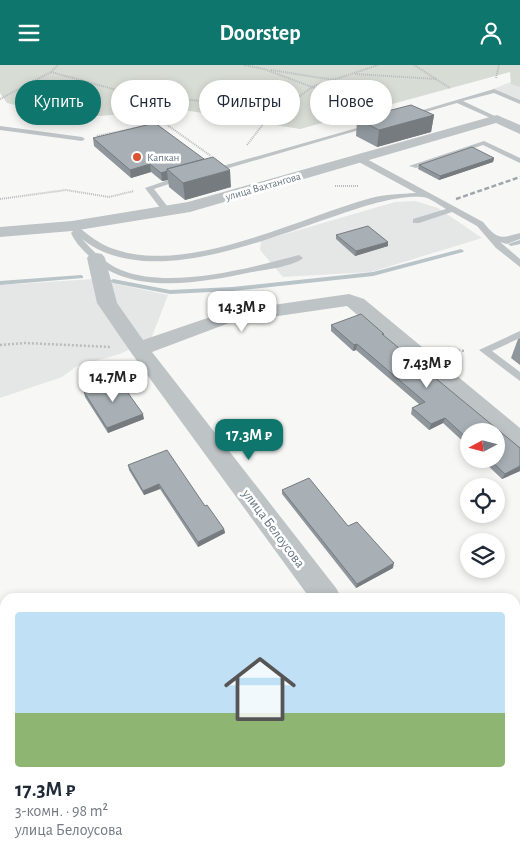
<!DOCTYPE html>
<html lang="ru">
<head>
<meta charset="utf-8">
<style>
	:root { --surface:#fff; --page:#f6f6f7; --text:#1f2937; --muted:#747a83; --line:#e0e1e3; --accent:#0f766e }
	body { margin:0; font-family:"Alegreya Sans",sans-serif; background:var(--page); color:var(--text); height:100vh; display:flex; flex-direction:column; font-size:19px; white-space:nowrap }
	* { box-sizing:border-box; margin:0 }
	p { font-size:16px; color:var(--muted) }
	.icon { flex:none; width:28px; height:28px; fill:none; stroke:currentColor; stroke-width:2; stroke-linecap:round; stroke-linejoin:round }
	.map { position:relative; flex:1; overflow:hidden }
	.sheet { position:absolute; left:0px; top:528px; width:520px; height:276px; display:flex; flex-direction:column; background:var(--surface); border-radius:15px 15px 0 0; box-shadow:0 2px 8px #0003 }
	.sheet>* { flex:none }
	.top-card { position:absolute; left:15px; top:15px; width:490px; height:45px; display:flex; gap:10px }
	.needle { width:32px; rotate:263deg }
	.buttons { position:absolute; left:460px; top:358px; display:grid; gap:10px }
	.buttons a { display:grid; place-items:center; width:45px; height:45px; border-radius:50%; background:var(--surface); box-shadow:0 2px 8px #0003; font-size:25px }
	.price { position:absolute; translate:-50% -42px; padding:0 11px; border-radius:10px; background:#fff; color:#222; font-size:16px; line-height:32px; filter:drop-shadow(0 1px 2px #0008) }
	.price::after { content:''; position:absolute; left:50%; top:30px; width:15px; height:11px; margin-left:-8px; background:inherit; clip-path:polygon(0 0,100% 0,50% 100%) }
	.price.current { background:var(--accent); color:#fff }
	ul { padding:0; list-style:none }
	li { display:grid; align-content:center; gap:10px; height:265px; padding:0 15px }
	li+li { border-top:1px solid var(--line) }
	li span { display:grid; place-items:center; height:155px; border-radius:5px; color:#555 }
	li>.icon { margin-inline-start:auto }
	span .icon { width:90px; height:90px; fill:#fffc; stroke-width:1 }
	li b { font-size:21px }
	.tag { padding:0 18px; border-radius:22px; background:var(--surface); box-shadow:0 2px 8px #0003; font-size:18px; line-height:45px }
	.tag.current { background:var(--accent); color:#fff }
	header { display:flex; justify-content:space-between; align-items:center; height:65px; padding:0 15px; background:var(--accent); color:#fff; font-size:22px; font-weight:600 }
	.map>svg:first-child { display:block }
	.built { fill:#e5e6e6 }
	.green { fill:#d7dcd4 }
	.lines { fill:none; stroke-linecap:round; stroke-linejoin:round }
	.stream { fill:#b8c4c8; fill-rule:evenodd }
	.path-far2 { stroke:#b9bcbe; stroke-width:2; stroke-dasharray:1 1; stroke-linecap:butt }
	.path-far1 { stroke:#b9bcbe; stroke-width:2.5; stroke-dasharray:2 2; stroke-linecap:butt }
	.path { stroke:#b9bcbe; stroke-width:4.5; stroke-dasharray:3 3; stroke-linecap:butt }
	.lane { fill:#bec3c6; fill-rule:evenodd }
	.street { fill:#bec3c6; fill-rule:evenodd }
	.rail { stroke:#a0a7ac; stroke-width:2.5; stroke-dasharray:5 2.5; stroke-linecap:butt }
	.wall { fill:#90979c }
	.shaded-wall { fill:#767b7f }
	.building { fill:#a8b0b5; stroke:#767b7f }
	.poi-dot { fill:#db5431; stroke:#fff; stroke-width:2 }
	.labels { text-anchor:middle; stroke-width:5; stroke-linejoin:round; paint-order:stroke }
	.far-poi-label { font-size:11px; fill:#687884; stroke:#fff; text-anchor:start }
	.far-street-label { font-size:11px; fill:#687884; stroke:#fff }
	.street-label { font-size:14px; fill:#687884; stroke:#fff }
</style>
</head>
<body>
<header><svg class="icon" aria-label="menu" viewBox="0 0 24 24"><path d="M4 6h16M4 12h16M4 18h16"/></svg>Doorstep<svg class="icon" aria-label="person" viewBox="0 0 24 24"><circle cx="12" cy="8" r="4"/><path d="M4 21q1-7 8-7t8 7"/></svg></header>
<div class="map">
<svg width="520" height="803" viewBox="0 0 520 803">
	<rect width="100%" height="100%" fill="#f7f7f5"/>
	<g class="built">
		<path d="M516 15 520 17V35L493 24Z"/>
		<path d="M415 136 438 143 482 173 371 207 283 212 260 185 261 176 395 137Z"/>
		<path d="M94 214 168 230 151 274 120 289 77 301 62 312 0 333V220Z"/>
	</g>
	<path class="green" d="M0 0H520V22L511 19 510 7 300 64 184 45 69 53 7 38 0 28Z"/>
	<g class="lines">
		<g class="stream">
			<path d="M520 175V179L511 181 508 179Z"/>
			<path d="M461 184 464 186 463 187 373 211 232 226 170 229 113 218 110 216 113 214 170 225 232 222 373 207Z"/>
			<path d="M81 210 83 211V213L0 220V216Z"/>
		</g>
		<g class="path-far2">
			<path d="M244 0 264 4 312 22 390 47"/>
			<path d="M414 0 450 23"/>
			<path d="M271 5 334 15"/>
			<path d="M51 7 135 30 268 42 289 39"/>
			<path d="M355 9 436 14"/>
			<path d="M496 13 499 0"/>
			<path d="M0 34 51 7 58 0"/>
			<path d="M97 71 163 57 211 91"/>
			<path d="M247 80 264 58 312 22 378 0"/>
			<path d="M335 121H359"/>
			<path d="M0 134 66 125 109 132 134 126"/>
		</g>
		<g class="path-far1">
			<path d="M0 280 25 278 111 282"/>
			<path d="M450 285 466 286"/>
		</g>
		<g class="path">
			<path d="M0 597 5 622"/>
			<path d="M51 799 53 803"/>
		</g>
		<g class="lane">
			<path d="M494 24 520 35V39L494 28 463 36 499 53V55H495L457 38 409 52 406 50Z"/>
			<path d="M371 59 376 60 212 108 205 106Z"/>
			<path d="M0 61 82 72 85 74 82 76 0 65Z"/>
			<path d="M484 76 520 93V98L483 80 416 103 409 101Z"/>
			<path d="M357 92H363L483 157C497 174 499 174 520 168V174L507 179 500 177 520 194V202L496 183 477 161 452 147 419 158H413V154L446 144C439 140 429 132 422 132 398 130 364 141 341 149 270 172 149 227 82 174 93 186 106 199 121 205 170 225 250 203 299 190L303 193C294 201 265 205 252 207 200 218 128 232 87 189 81 183 75 177 71 168L73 166 68 161 75 159C88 170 100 180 117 185 190 209 299 153 371 133 385 129 402 129 416 128L357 96Z"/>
			<path d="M180 111 187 113 154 124 171 146 164 148 145 123Z"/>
			<path d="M520 266V273L492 286 520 307V316L479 285Z"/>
		</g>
		<g class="street">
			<path d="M497 50 520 60V69L496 58 190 147 72 166 0 172V162L72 156 188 137Z"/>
			<path d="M96 188 102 189 105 193 117 238 143 275 225 247 349 229 364 234 520 363V385L511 382 496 369V366H493L347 241 229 258 152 287 336 523 341 532H309L132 289 97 238 87 193 90 189Z"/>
			<path d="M515 764 520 766V803H506L503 799H515Z"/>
		</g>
		<path class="rail" d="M456 134 520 112"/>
	</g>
	<g class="wall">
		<path d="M434 50 431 67 377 82 356 71 357 54Z"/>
		<path d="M93 73 231 122 185 135 169 122 168 115 162 116 151 107 131 113 94 81Z"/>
		<path d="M494 93 493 97 439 115 418 104 419 100Z"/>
		<path d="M336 170 388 181 355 191 336 174Z"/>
		<path d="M331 260 384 269 383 271 520 383V406L502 414 481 394H496L469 366V382L443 358 429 365 411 349 412 343 419 339 356 285 353 286 331 266Z"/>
		<path d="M520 273V300L511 293 518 274Z"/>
		<path d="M84 327 144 354 108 368 85 332Z"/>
		<path d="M128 400 205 441 224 464 225 468 198 482 160 424 144 430 129 405Z"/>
		<path d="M282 425 348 461 393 503 356 523 282 429Z"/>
		<path d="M393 799H458L461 803H396Z"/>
	</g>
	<g class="shaded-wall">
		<path d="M434 50 431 67 377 82 379 65Z"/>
		<path d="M494 93 493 97 439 115 440 111Z"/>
		<path d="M150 99 151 107 131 113 130 105Z"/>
		<path d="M230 105 231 122 185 135 183 118Z"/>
		<path d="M167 106 168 115 162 116 161 108Z"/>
		<path d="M388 177V181L355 191 356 186Z"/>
		<path d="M357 279 356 285 353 286 354 280Z"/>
		<path d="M143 349 144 354 108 368 107 363Z"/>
		<path d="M445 353 443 358 429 365 431 359Z"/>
		<path d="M520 401V406L502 414 505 409Z"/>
		<path d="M159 419 160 424 144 430 143 426Z"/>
		<path d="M224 464 225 468 198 482V477Z"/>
		<path d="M394 498 393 503 356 523 357 519Z"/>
	</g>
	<g class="building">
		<path d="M411 40 434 50 379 65 357 54Z"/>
		<path d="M155 58 204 94 167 104V106L161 108 150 99 130 105 93 73Z"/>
		<path d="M472 82 494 93 440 111 419 100Z"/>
		<path d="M213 92 230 105 183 118 167 104Z"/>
		<path d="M368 161 388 177 356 186 336 170Z"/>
		<path d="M361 249 384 269H382L520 383V401L505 409 489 394H496V366H469V375L445 353 431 359 412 343 425 337 357 279 354 280 331 260Z"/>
		<path d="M118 314 143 349 107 363 84 327Z"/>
		<path d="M167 385 205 441 207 440 224 464 198 477 159 419 143 426 128 400Z"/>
		<path d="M309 413 348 461 357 457 394 498 357 519 282 425Z"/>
		<path d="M424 530 426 532H420Z"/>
		<path d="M515 651 520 656V675L515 679Z"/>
		<path d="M396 799H458L461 803H399Z"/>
	</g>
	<circle class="poi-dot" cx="137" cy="92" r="5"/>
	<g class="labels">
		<g class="far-poi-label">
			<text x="147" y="96">Капкан</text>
		</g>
		<g class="far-street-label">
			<text transform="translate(263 121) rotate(-16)" y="4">улица Вахтангова</text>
		</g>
		<g class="street-label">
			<text transform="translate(274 463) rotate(53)" y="5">улица Белоусова</text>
		</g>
	</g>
</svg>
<div class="buttons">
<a><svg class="needle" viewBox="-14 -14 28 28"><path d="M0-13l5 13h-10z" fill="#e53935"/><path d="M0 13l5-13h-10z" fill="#747a83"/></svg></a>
<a><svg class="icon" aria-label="locate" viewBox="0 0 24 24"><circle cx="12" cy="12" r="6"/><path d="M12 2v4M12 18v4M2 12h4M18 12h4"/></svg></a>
<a><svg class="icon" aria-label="layers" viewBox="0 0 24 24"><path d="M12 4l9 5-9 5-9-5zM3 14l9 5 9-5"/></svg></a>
</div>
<b class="price" style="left:242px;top:268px">14.3M ₽</b>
<b class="price" style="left:427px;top:324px">7.43M ₽</b>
<b class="price" style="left:113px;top:338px">14.7M ₽</b>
<b class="price current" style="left:249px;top:396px">17.3M ₽</b>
<div class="top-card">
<a class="tag current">Купить</a>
<a class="tag">Снять</a>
<a class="tag">Фильтры</a>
<a class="tag">Новое</a>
</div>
<section class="sheet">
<ul>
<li><span style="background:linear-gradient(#bfe0f5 65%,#8fb573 0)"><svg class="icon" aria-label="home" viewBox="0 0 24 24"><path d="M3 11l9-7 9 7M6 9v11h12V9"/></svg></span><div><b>17.3M ₽</b><p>3-комн. · 98 m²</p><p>улица Белоусова</p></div></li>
</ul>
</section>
</div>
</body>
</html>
